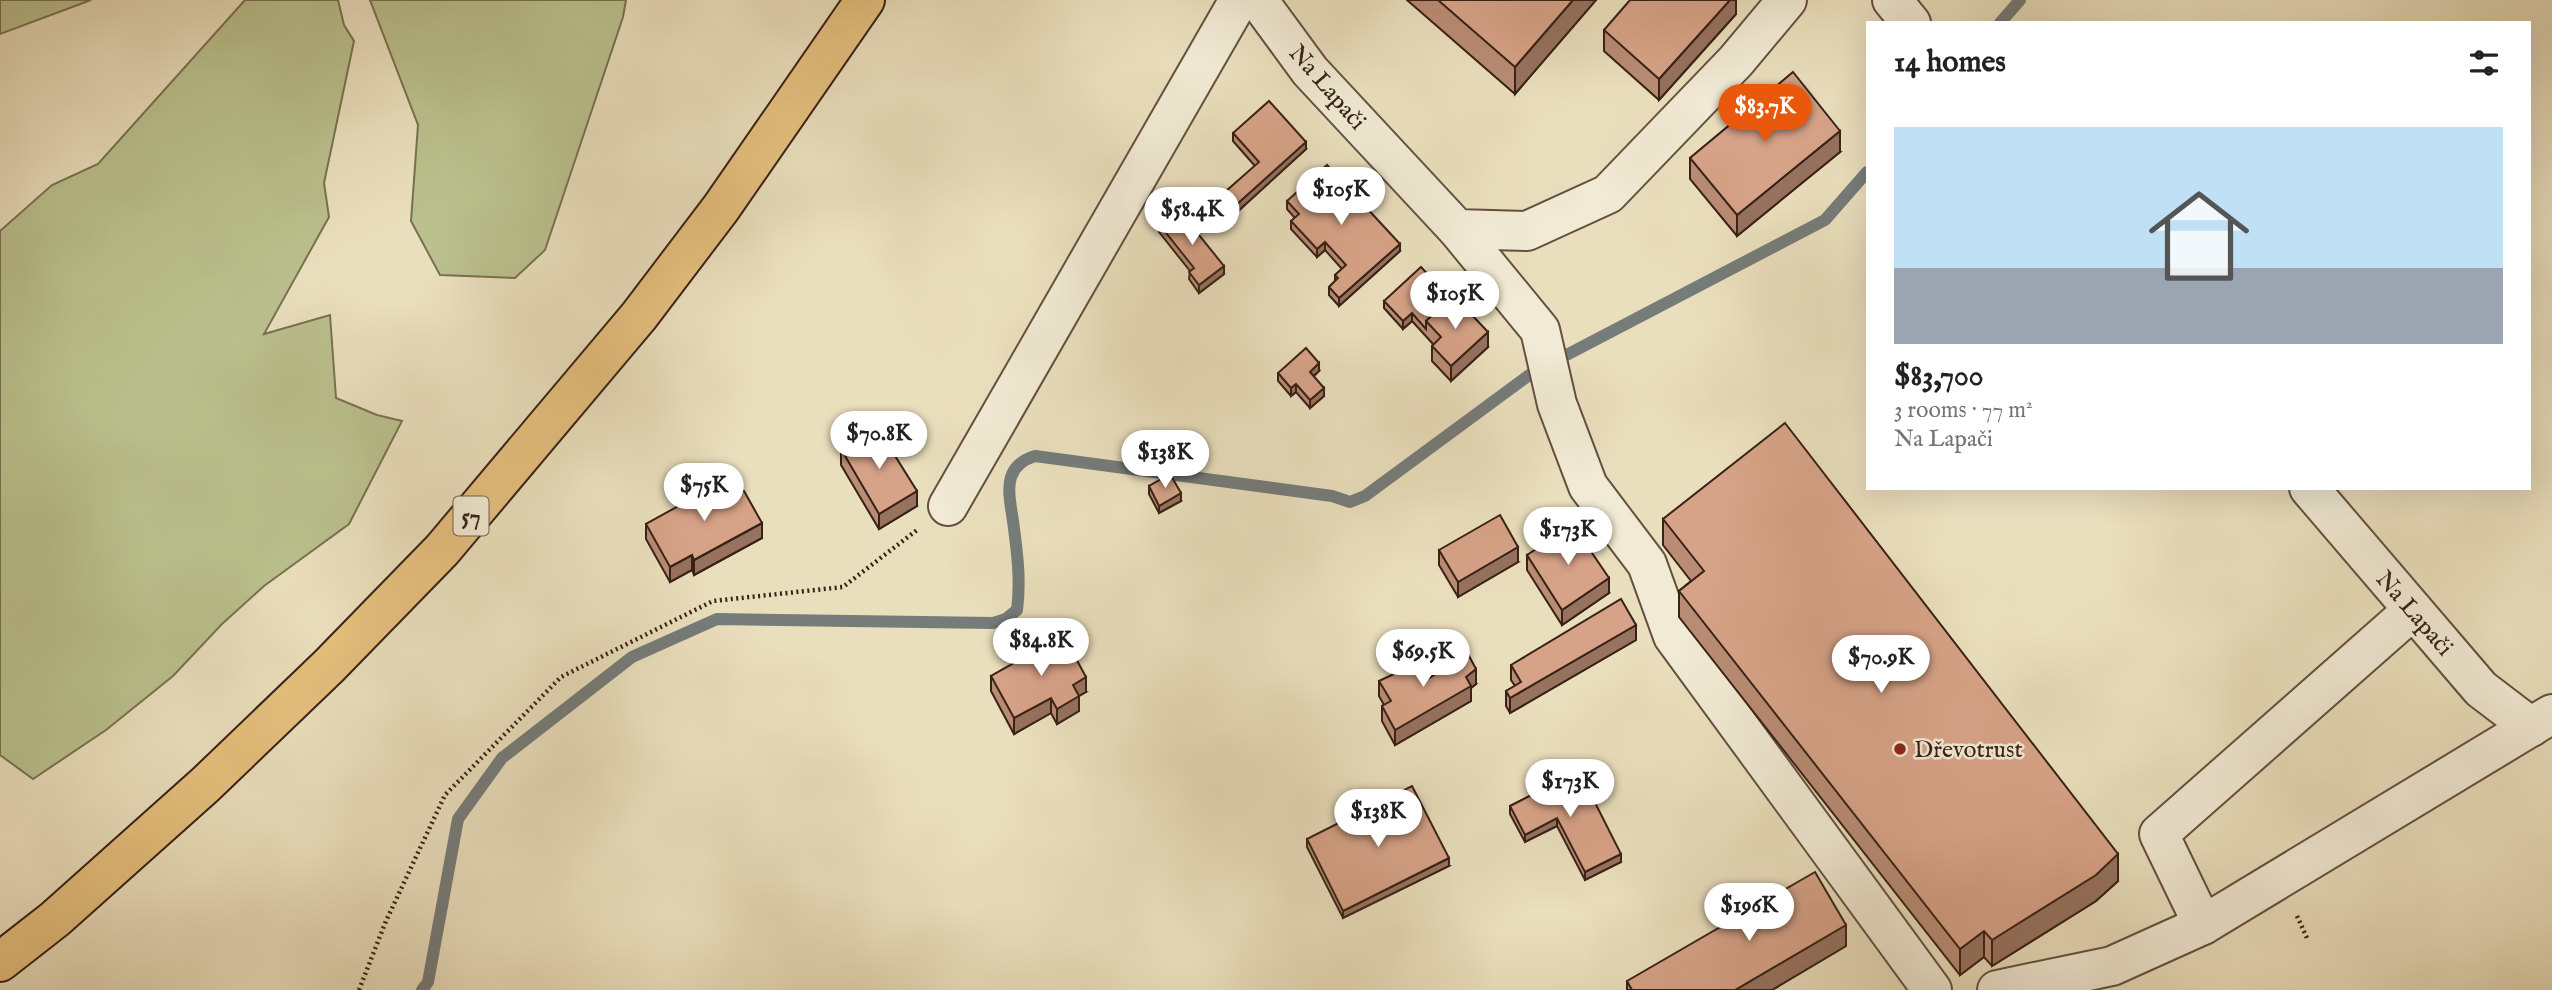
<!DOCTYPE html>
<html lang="en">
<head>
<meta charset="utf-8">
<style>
	:root { --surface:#fff; --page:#f2f2f2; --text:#222; --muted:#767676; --accent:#ea580c }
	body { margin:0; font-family:"IM FELL English",serif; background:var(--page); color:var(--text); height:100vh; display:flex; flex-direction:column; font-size:26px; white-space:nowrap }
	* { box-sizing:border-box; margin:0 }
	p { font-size:23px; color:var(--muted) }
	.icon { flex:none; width:38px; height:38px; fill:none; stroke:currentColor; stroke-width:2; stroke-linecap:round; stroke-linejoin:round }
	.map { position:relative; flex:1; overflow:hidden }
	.panel { position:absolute; left:1866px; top:21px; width:665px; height:469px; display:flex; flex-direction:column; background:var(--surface); border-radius:0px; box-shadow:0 7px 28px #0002 }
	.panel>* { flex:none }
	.price { position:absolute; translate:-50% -60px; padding:0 16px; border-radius:24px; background:#fff; color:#222; font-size:23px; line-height:46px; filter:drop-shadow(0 2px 4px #0008) }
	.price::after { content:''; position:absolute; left:50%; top:42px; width:21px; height:16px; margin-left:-10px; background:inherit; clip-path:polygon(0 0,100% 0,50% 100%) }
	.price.on { background:var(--accent); color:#fff }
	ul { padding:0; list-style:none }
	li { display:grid; align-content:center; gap:14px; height:371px; padding:0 28px }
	li span { display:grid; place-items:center; height:217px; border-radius:0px; color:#555 }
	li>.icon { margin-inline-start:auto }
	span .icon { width:126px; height:126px; fill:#fffc; stroke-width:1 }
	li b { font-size:30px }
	h2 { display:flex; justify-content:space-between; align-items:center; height:84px; padding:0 28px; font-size:30px }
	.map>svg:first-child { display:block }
	.green { fill:#bac18e; stroke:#797152; stroke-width:2 }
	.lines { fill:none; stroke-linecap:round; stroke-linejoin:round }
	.stream { stroke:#757c7a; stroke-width:12 }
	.minor-casing { stroke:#645040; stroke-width:42 }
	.major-casing { stroke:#382116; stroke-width:42 }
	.path { stroke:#382116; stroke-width:4.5; stroke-dasharray:2 3.5; stroke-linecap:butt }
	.minor { stroke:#f1ead4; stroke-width:38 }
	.major { stroke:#e5c07e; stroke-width:38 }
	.wall { fill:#b98c75; stroke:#382116; stroke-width:2 }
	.shaded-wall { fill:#96725f; stroke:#382116; stroke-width:2 }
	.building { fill:#d7a388; stroke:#382116; stroke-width:2 }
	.poi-dot { fill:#8f2418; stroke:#f1ead4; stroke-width:2.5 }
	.labels { text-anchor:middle; stroke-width:5; stroke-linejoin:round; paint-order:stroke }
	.shield { fill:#f1ead4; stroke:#705d4f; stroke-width:2 }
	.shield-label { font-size:23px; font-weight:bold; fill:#382116 }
	.street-label { font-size:24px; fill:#382116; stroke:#f1ead4 }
	.poi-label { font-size:24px; fill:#382116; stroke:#f1ead4; text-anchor:start }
</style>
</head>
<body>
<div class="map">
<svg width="2552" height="990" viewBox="0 0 2552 990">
	<rect width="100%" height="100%" fill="#eadfbd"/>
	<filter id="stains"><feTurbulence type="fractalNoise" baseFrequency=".00286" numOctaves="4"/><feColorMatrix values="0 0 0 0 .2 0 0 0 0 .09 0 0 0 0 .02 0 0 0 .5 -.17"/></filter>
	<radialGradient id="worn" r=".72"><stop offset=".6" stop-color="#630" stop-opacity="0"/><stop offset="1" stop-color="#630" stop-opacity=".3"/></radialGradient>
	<g class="green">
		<path d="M0 0H91L0 34Z"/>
		<path d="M245 0H338L344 25 354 41 324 183 329 217 264 334 330 315 336 398 377 415 402 421 349 524 264 586 222 624 173 676 106 730 33 779 0 755V231L52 185 98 164Z"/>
		<path d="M370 0H626L623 17 545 250 515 278 440 275 411 221 418 125Z"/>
	</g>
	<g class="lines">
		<g class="stream">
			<path d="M2000 23 2020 0"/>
			<path d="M422 990 428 982 458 819 502 758 632 657 717 619 993 623 1006 619 1017 610C1021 580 1017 551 1013 521 1011 507 1007 490 1011 477 1015 465 1025 459 1035 456L1332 496 1350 502 1365 496 1532 373 1825 220 1867 172"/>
		</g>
		<g class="minor-casing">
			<g id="minor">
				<path d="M1258 0 1310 71 1457 229 1527 231 1608 194 1736 61 1787 0"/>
				<path d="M1892 0 1911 23"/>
				<path d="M1457 229 1540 330 1557 404 1588 486 1647 564 1673 636 1932 990"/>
				<path d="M2309 488 2481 689 2531 727"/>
				<path d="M948 506 1239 0"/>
				<path d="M2203 925 2159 834 2413 610"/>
				<path d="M1997 990 2112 966 2203 925 2552 714"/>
			</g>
		</g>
		<g class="major-casing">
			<path id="major" d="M0 962 55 919 205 785 329 666 442 550 639 316 721 208 865 0"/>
		</g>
		<g class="path">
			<path d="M2297 916 2307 938"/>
			<path d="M359 990 386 921 445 795 561 677 713 601 843 587 917 530"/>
		</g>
		<use href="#minor" class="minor"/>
		<use href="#major" class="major"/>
	</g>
	<g class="wall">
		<path d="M1407 0H1596L1515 94Z"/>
		<path d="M1736 0V14L1659 100 1604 51V30Z"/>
		<path d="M1233 133 1306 149 1236 213 1225 200V192L1255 166 1233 141Z"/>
		<path d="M1840 152 1737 236 1690 179V158Z"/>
		<path d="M1287 201 1400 251 1339 306 1329 295V287L1335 281V275L1342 269 1325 250 1317 257 1291 229V221L1295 218 1287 209Z"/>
		<path d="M1159 224 1224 274 1199 293 1189 279 1190 271 1159 232Z"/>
		<path d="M1384 301 1488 347 1451 381 1432 361V346L1433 344 1412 321 1403 329 1384 308Z"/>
		<path d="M1319 371 1314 376 1324 396 1310 408 1296 392 1291 396 1278 381V373Z"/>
		<path d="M841 449 917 506 879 529 841 465Z"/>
		<path d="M1149 486 1181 501 1159 513 1149 494Z"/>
		<path d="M731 487 762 538 694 575 692 570 670 582 646 539V524Z"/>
		<path d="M1663 519 2118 881 2096 901 1992 966 1984 957 1960 975 1679 617V591L1691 581 1663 545Z"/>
		<path d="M1439 550 1518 562 1458 597 1439 565Z"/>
		<path d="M1527 555 1609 593 1562 625 1527 570Z"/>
		<path d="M1636 640 1510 713 1506 706V691L1515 686 1511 680V665Z"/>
		<path d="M991 676 1086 692 1079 696V711L1057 724 1051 713 1014 734 991 691Z"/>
		<path d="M1429 678 1476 684 1471 688V701L1395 745 1382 721V706L1384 705 1379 696V681Z"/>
		<path d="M1579 771 1621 862 1585 880 1557 826 1525 842 1510 814V806Z"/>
		<path d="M1307 839 1449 866 1343 918 1307 847Z"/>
		<path d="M1846 946 1772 990H1627V981Z"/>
	</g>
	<g class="shaded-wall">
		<path d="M1573 0H1596L1515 94V67Z"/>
		<path d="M1730 0H1736V14L1659 100V79Z"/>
		<path d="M1840 131V152L1737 236V215Z"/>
		<path d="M1306 142V149L1236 213V205Z"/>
		<path d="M1325 242V250L1317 257V249Z"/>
		<path d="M1400 244V251L1339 306V298Z"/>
		<path d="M1224 266V274L1199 293V285Z"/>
		<path d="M1412 313V321L1403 329V321Z"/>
		<path d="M1488 332V347L1451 381V366Z"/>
		<path d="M1319 363V371L1310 379V372Z"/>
		<path d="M1296 384V392L1291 396V388Z"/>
		<path d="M1324 388V396L1310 408V400Z"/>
		<path d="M917 491V506L879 529V514Z"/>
		<path d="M1181 493V501L1159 513V506Z"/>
		<path d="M762 523V538L694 575V560Z"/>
		<path d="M1518 547V562L1458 597V582Z"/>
		<path d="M692 555V570L670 582V567Z"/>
		<path d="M1609 578V593L1562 625V610Z"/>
		<path d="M1636 625V640L1510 713V698Z"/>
		<path d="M1476 669V684L1471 688V701L1395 745V730Z"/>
		<path d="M1086 677V692L1079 696V711L1057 724V709L1073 685Z"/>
		<path d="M1051 698V713L1014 734V718Z"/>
		<path d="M1557 818V826L1525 842V835Z"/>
		<path d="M1621 854V862L1585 880V872Z"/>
		<path d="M2118 854V881L2096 901 1992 966V940Z"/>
		<path d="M1449 858V866L1343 918V911Z"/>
		<path d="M1846 925V946L1772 990H1735Z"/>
		<path d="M1984 931V957L1960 975V949Z"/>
	</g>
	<g class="building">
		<path d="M1438 0H1573L1515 67Z"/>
		<path d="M1630 0H1730L1659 79 1604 30Z"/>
		<path d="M1793 72 1840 131 1737 215 1690 158Z"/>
		<path d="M1269 101 1306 142 1236 205 1225 192 1259 162 1233 133Z"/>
		<path d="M1327 165 1400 244 1339 298 1329 287 1338 278 1335 275 1346 265 1325 242 1317 249 1291 221 1299 214 1287 201Z"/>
		<path d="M1178 209 1224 266 1199 285 1189 272 1194 268 1159 224Z"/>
		<path d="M1421 267 1450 299 1426 321V329L1412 313 1403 321 1384 301Z"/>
		<path d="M1454 296 1488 332 1451 366 1432 346 1441 337 1426 321Z"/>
		<path d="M1306 348 1319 363 1310 372 1324 388 1310 400 1296 384 1291 388 1278 373Z"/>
		<path d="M1785 423 2118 854 2096 875 1992 940 1984 931 1960 949 1679 591 1704 571 1663 519Z"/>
		<path d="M877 427 917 491 879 514 841 449Z"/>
		<path d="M1170 474 1181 493 1159 506 1149 486Z"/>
		<path d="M727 479 731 487 744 491 762 523 694 560 692 555 670 567 646 524Z"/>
		<path d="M1500 515 1518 547 1458 582 1439 550Z"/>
		<path d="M1573 525 1609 578 1562 610 1527 555Z"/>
		<path d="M1621 599 1636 625 1510 698 1506 691 1521 682 1511 665Z"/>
		<path d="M1063 635 1086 677 1073 685 1079 696 1057 709 1051 698 1014 718 991 676Z"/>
		<path d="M1468 654 1476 669 1466 677 1471 686 1395 730 1382 706 1391 701 1379 681 1398 672V665L1416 656 1429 678Z"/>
		<path d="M1579 771 1621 854 1585 872 1557 818 1525 835 1510 806Z"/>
		<path d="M1412 786 1449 858 1343 911 1307 839Z"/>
		<path d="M1815 872 1846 925 1735 990H1632L1627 981Z"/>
	</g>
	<circle class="poi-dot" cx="1900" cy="749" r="7"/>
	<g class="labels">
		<rect class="shield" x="453.5" y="496.5" width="35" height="39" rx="5"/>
		<g class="shield-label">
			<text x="471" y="524">57</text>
		</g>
		<g class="street-label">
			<text transform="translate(1328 87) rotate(49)" y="8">Na Lapači</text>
			<text transform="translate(2415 613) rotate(49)" y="8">Na Lapači</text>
		</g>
		<g class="poi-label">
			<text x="1914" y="757">Dřevotrust</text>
		</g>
	</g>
	<rect width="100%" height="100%" filter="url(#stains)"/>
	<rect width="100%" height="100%" fill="url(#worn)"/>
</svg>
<b class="price on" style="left:1765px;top:144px">$83.7K</b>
<b class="price" style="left:1341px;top:227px">$105K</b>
<b class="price" style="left:1192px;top:247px">$58.4K</b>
<b class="price" style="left:1455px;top:331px">$105K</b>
<b class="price" style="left:879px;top:471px">$70.8K</b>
<b class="price" style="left:1165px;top:490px">$138K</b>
<b class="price" style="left:704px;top:523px">$75K</b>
<b class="price" style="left:1568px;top:567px">$173K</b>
<b class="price" style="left:1041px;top:678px">$84.8K</b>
<b class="price" style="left:1423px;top:689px">$69.5K</b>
<b class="price" style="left:1881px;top:695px">$70.9K</b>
<b class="price" style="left:1570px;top:819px">$173K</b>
<b class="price" style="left:1378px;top:849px">$138K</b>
<b class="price" style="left:1749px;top:943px">$196K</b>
<section class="panel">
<h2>14 homes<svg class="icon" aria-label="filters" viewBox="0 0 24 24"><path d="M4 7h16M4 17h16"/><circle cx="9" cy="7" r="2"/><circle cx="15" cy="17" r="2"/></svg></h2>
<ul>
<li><span style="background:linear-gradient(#bfe0f5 65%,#9aa5b1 0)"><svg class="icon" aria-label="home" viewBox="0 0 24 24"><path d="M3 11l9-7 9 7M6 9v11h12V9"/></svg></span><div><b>$83,700</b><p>3 rooms · 77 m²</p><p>Na Lapači</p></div></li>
</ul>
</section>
</div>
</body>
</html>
